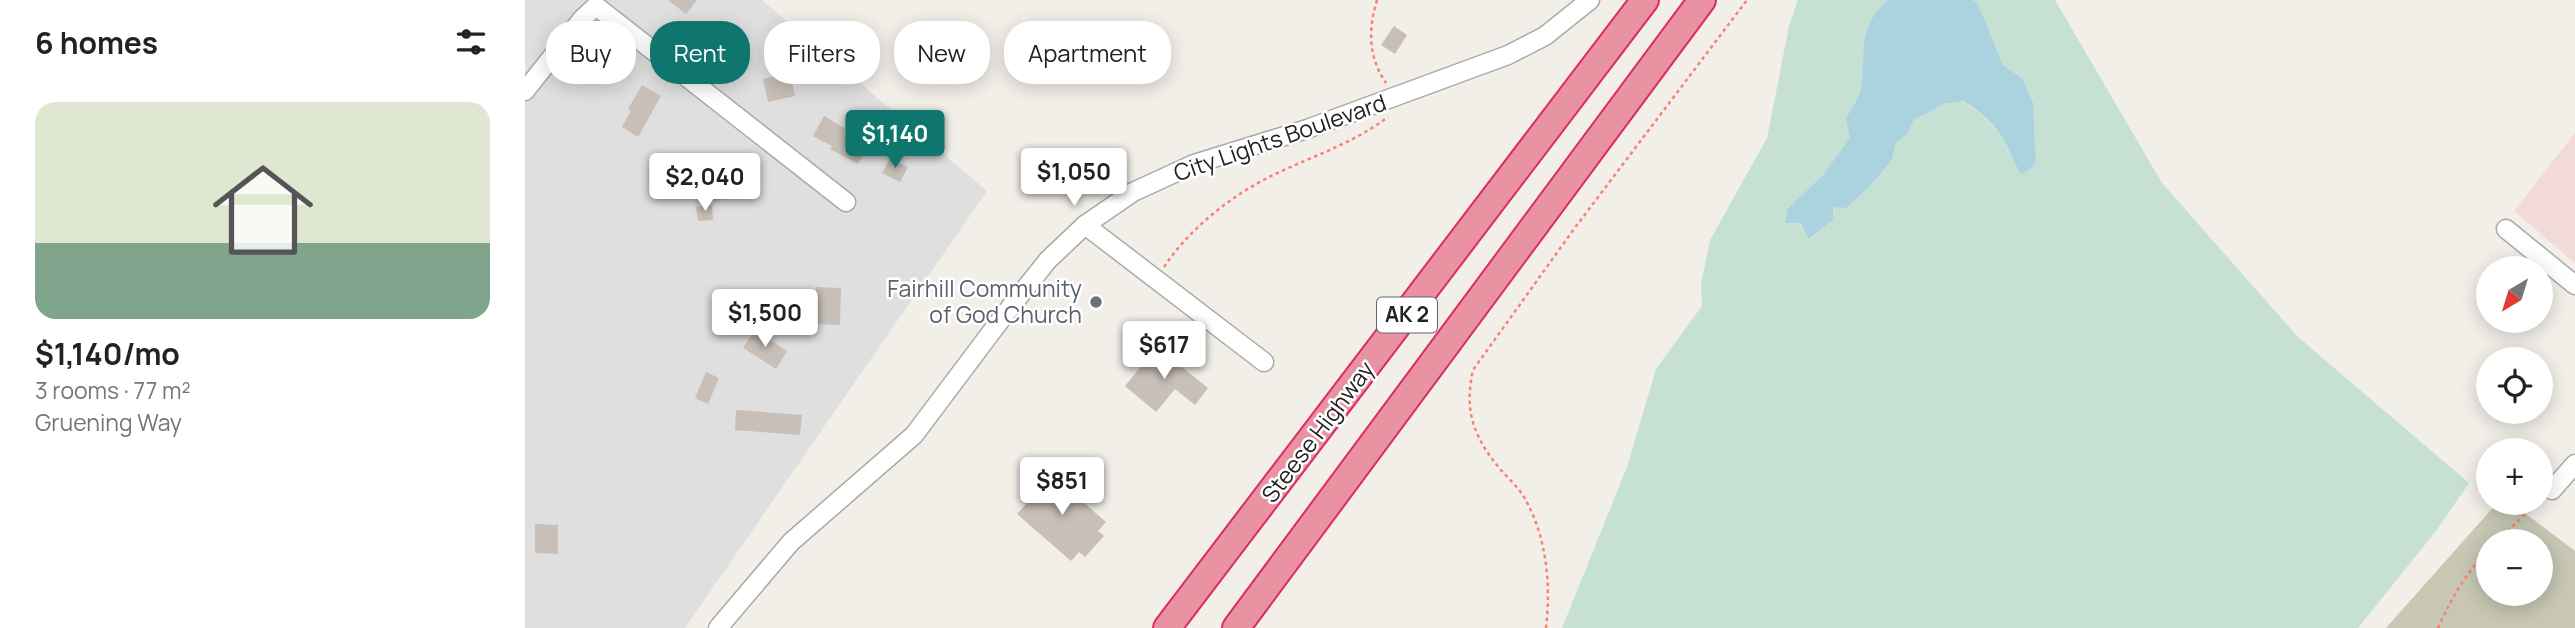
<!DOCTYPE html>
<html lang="en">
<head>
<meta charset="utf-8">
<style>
	:root { --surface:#fff; --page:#f2f2f2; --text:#222; --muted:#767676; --accent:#0f766e }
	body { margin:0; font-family:Manrope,sans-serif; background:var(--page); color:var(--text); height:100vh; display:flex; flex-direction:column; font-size:26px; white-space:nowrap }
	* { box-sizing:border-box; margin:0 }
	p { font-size:23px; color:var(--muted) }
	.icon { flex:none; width:38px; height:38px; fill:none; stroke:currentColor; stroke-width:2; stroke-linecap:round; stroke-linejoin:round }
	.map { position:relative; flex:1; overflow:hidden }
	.drawer { display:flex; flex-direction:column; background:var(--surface); width:525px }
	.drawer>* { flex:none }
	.banner { position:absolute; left:21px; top:21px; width:665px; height:63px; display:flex; gap:14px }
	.needle { width:46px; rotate:218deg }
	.tools { position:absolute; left:1951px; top:256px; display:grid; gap:14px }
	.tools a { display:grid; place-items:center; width:77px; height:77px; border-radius:50%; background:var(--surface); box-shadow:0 4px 18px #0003; font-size:35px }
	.price { position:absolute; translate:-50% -60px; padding:0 16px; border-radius:7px; background:#fff; color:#222; font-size:23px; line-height:46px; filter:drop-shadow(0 2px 4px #0008) }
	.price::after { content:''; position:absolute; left:50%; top:42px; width:21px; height:16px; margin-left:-10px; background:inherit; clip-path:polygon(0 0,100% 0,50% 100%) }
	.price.current { background:var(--accent); color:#fff }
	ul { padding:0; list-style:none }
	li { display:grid; align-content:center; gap:14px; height:371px; padding:0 35px }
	li span { display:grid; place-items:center; height:217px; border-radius:21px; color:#555 }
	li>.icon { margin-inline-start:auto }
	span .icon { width:126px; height:126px; fill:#fffc; stroke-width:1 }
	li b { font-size:30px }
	h2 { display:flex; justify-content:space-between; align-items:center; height:84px; padding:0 35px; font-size:30px }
	.chip { padding:0 24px; border-radius:28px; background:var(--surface); box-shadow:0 4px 18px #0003; font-size:24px; line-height:63px }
	.chip.current { background:var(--accent); color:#fff }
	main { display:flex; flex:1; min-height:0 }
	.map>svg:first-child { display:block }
	.residential { fill:#e0dfdf }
	.commercial { fill:#f2dad9 }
	.construction { fill:#c7c7b4; fill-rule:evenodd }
	.wetland { fill:#c6e0d4 }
	.water { fill:#aad3df }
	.building { fill:#c7bfb8 }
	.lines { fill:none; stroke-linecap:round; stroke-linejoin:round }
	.minor-casing { stroke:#a9a9a9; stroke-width:21 }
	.highway-casing { stroke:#dc2a67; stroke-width:30 }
	.path { stroke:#fa8072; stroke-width:2.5; stroke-dasharray:3.5 3.5; stroke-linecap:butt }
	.minor { stroke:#fff; stroke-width:18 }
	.highway { stroke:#e892a2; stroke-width:26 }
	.worship-dot { fill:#6b7280; stroke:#fff; stroke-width:2.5 }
	.labels { text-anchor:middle; stroke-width:5; stroke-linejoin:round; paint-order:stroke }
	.shield { fill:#fff; stroke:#646464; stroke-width:2 }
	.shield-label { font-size:21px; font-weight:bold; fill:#222 }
	.street-label { font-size:23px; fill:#222; stroke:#fff }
	.worship-label { font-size:23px; fill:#5b616d; stroke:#fff; text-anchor:end }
</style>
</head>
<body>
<main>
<section class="drawer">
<h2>6 homes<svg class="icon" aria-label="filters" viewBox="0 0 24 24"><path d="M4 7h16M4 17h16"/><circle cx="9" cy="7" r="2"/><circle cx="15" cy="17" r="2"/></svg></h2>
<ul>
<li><span style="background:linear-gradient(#dfe7d0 65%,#7fa58c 0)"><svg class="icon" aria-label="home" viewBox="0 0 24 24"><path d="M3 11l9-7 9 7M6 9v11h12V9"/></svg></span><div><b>$1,140/mo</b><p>3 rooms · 77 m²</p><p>Gruening Way</p></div></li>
</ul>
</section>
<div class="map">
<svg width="2050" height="628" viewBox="0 0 2050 628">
	<rect width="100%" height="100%" fill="#f2efe9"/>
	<path class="residential" d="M0 0H237L462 191 160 628H0Z"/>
	<path class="commercial" d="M2050 133V263L1989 211Z"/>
	<path class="construction" d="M1973 502H1985L2050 551V628H1861ZM1964 541H2016V593H1964Z"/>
	<path class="wetland" d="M1273 0H1363C1333 26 1341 52 1336 88 1334 98 1326 109 1321 118L1326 138 1298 175 1263 208 1285 239 1308 220V206L1321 207 1344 187 1367 160 1371 143 1382 134 1390 118 1404 113 1418 104 1437 101C1473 124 1477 136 1495 174L1503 171 1511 163 1508 102 1498 79 1478 65 1452 3 1447 0H1530L1637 183 1773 337 1944 483 1911 531 1833 628H1037L1102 467 1131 369 1177 306 1176 284 1185 240 1242 138 1264 26Z"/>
	<path class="water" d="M1363 0H1447L1452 2 1478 65 1498 79 1508 102 1511 163 1503 171 1495 174C1478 137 1473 123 1438 101L1418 104 1404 113 1390 118 1382 134 1371 143 1367 160 1344 187 1321 208 1308 207V220L1284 239 1275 223H1260L1263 208 1298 175 1325 138 1321 118C1326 109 1334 98 1336 88 1341 52 1332 26 1363 0Z"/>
	<g class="building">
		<path d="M143 0H172L161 14Z"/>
		<path d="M869 26 882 35 870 54 856 45Z"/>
		<path d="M265 73 270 96 243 102 238 79Z"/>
		<path d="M117 85 136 96 113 137 97 127 106 111 103 109Z"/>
		<path d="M299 116 321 129 319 133 343 146 333 164 305 149 307 146 288 136Z"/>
		<path d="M365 158 383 167 375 182 357 173Z"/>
		<path d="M204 185 206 199 179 202 178 188Z"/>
		<path d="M187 205 188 220 173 221 171 207Z"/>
		<path d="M291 287 316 288 315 325 289 324Z"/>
		<path d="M230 330 262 351 251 369 218 348Z"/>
		<path d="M632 347 683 388 670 405 650 389 631 412 600 386Z"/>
		<path d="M181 372 194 378 183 404 170 398Z"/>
		<path d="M211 410 277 415 275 435 210 430Z"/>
		<path d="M527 475 536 483 541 477 555 489 550 495 581 522 573 531 579 536 560 557 554 552 546 561 492 514 501 504 494 497 508 481 516 488Z"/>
		<path d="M10 524 33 525V554L10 553Z"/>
	</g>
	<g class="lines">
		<g class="minor-casing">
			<g id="minor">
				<path d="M0 91 57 19 71 6 321 202"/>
				<path d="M560 225 739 362"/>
				<path d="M1981 229 2050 285"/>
				<path d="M2027 490 2050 464"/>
				<path d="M193 628 266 542 389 435 480 314 523 260 560 225 608 192 669 164 782 129 983 55 1020 36 1065 0"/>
			</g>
		</g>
		<g class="highway-casing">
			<g id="highway">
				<path d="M642 628 1120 0"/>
				<path d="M711 628 1177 0"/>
			</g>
		</g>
		<g class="path">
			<path d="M852 0C843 30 843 56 861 83"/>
			<path d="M639 267C665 228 706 196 748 175 788 156 827 144 863 117"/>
			<path d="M1972 541 2013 502"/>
			<path d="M1021 628C1026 584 1022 537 999 497 993 487 983 478 975 469 948 436 939 411 948 370L1049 229 1222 0"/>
			<path d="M1913 628C1926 599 1941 572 1964 550"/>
		</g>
		<use href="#minor" class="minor"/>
		<use href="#highway" class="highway"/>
	</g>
	<circle class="worship-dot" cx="571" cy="302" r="7"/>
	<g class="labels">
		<rect class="shield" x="852" y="297.5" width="60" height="35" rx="5"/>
		<g class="shield-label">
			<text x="882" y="322">AK 2</text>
		</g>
		<g class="street-label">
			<text transform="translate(755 138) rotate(-19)" y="8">City Lights Boulevard</text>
			<text transform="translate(793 432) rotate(-53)" y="8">Steese Highway</text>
		</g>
		<g class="worship-label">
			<text x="557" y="297">Fairhill Community<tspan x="557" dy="26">of God Church</tspan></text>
		</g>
	</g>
</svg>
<div class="tools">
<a><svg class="needle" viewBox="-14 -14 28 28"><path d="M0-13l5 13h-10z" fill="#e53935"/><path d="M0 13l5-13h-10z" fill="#767676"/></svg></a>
<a><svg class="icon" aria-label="locate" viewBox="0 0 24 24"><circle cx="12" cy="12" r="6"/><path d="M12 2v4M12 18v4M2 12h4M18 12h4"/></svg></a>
<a>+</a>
<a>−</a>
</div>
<b class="price current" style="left:370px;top:170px">$1,140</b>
<b class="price" style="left:549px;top:208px">$1,050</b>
<b class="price" style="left:180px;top:213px">$2,040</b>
<b class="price" style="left:240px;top:349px">$1,500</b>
<b class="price" style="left:639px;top:381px">$617</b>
<b class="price" style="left:537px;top:517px">$851</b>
<div class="banner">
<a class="chip">Buy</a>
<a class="chip current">Rent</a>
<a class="chip">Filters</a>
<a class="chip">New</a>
<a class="chip">Apartment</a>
</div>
</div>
</main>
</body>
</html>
